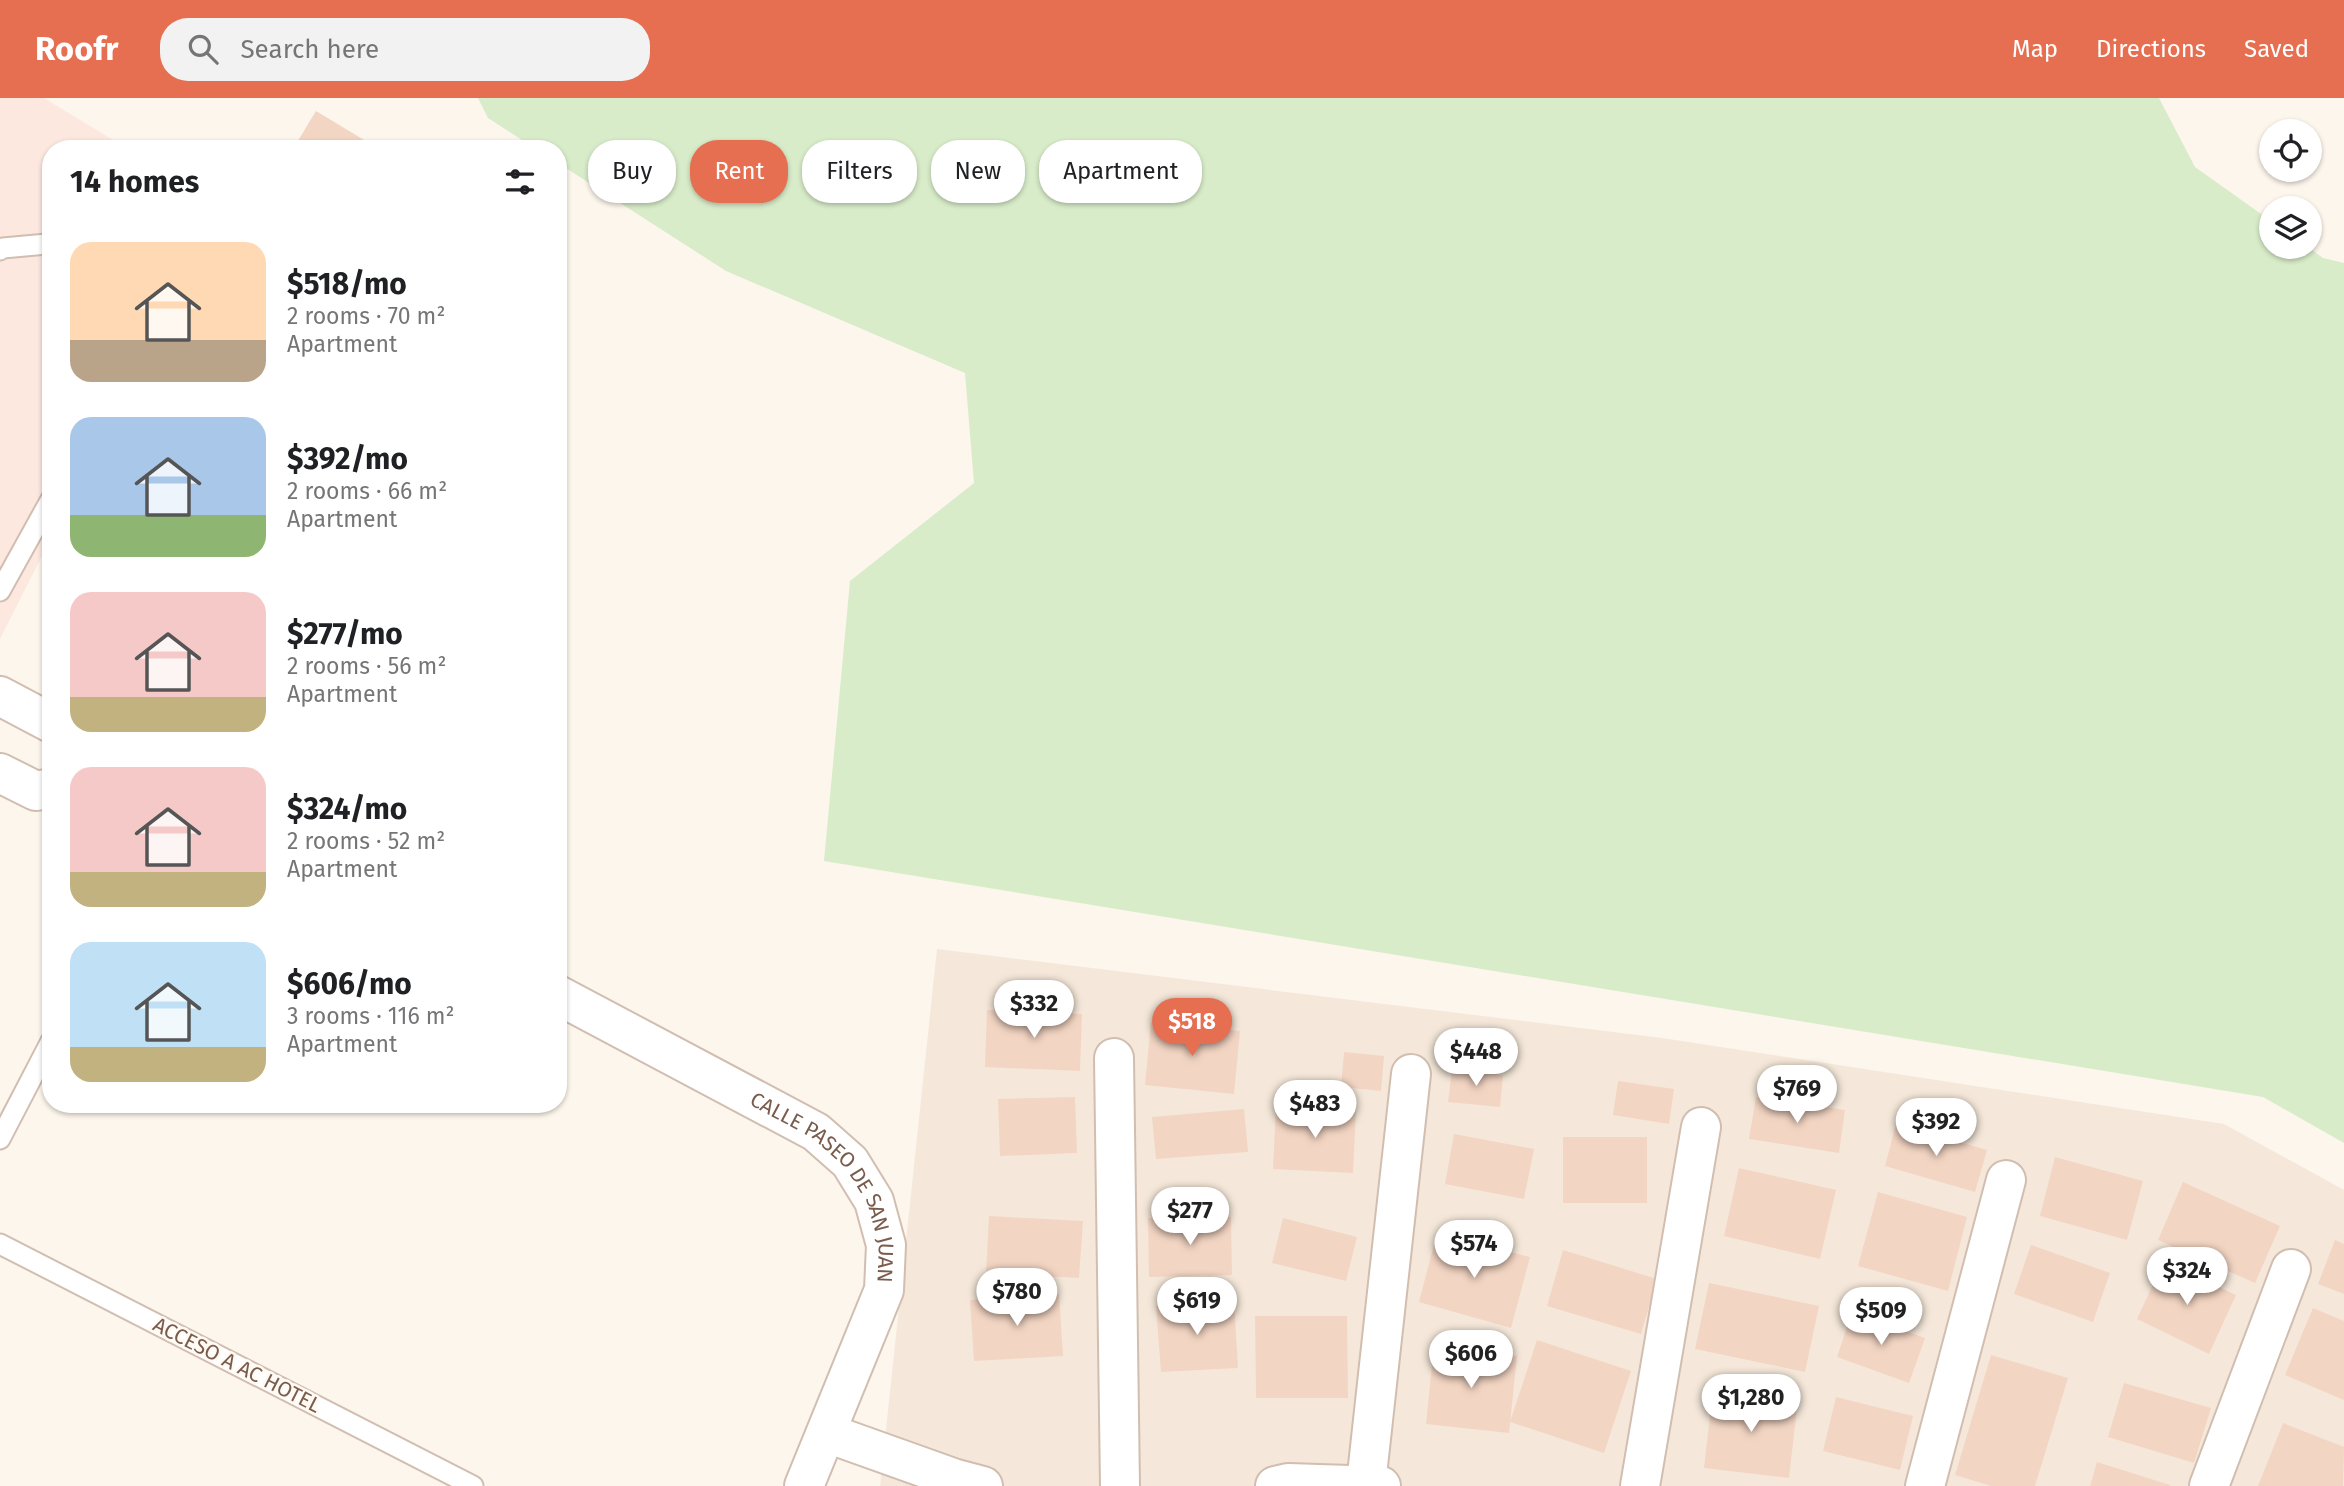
<!DOCTYPE html>
<html lang="en">
<head>
<meta charset="utf-8">
<style>
	:root { --surface:#fff; --page:#f2f2f2; --text:#202124; --muted:#757577; --accent:#e76f51 }
	body { margin:0; font-family:"Fira Sans",sans-serif; background:var(--page); color:var(--text); height:100vh; display:flex; flex-direction:column; font-size:26px; white-space:nowrap }
	* { box-sizing:border-box; margin:0 }
	p { font-size:23px; color:var(--muted) }
	.icon { flex:none; width:38px; height:38px; fill:none; stroke:currentColor; stroke-width:2; stroke-linecap:round; stroke-linejoin:round }
	.map { position:relative; flex:1; overflow:hidden }
	.details { position:absolute; left:42px; top:42px; width:525px; height:973px; display:flex; flex-direction:column; background:var(--surface); border-radius:28px; box-shadow:0 2px 5px #0004 }
	.details>* { flex:none }
	.top-card { position:absolute; left:588px; top:42px; width:665px; height:63px; display:flex; gap:14px }
	.fabs { position:absolute; left:2259px; top:21px; display:grid; gap:14px }
	.fabs a { display:grid; place-items:center; width:63px; height:63px; border-radius:50%; background:var(--surface); box-shadow:0 2px 5px #0004; font-size:35px }
	.price { position:absolute; translate:-50% -60px; padding:0 16px; border-radius:24px; background:#fff; color:#222; font-size:23px; line-height:46px; filter:drop-shadow(0 2px 4px #0008) }
	.price::after { content:''; position:absolute; left:50%; top:42px; width:21px; height:16px; margin-left:-10px; background:inherit; clip-path:polygon(0 0,100% 0,50% 100%) }
	.price.active { background:var(--accent); color:#fff }
	ul { padding:0; list-style:none }
	li { display:flex; align-items:center; gap:21px; height:175px; padding:0 28px }
	li span { display:grid; place-items:center; flex:none; width:196px; height:140px; border-radius:21px; color:#555 }
	li>.icon { margin-inline-start:auto }
	span .icon { width:84px; height:84px; fill:#fffc; stroke-width:1 }
	li b { font-size:30px }
	h2 { display:flex; justify-content:space-between; align-items:center; height:84px; padding:0 28px; font-size:30px }
	.tag { padding:0 24px; border-radius:28px; background:var(--surface); box-shadow:0 2px 5px #0004; font-size:24px; line-height:63px }
	.tag.active { background:var(--accent); color:#fff }
	header { display:flex; align-items:center; gap:42px; box-sizing:border-box; height:98px; padding:0 35px; background:var(--accent); color:#fff }
	header strong { font-size:33px }
	nav { display:flex; gap:38px; margin-inline-start:auto; font-size:24px }
	.search { width:490px; height:63px; background:var(--page); display:flex; align-items:center; gap:18px; box-sizing:border-box; padding:0 24px; border-radius:28px; color:var(--muted); font-size:26px }
	.map>svg:first-child { display:block }
	.residential { fill:#f5e8da }
	.commercial { fill:#fde8e0 }
	.green { fill:#d8ecc9 }
	.building { fill:#f3d5c3 }
	.lines { fill:none; stroke-linecap:round; stroke-linejoin:round }
	.service-casing { stroke:#d1beb0; stroke-width:23 }
	.minor-casing { stroke:#d1beb0; stroke-width:42 }
	.service { stroke:#fff; stroke-width:19 }
	.minor { stroke:#fff; stroke-width:38 }
	.labels { text-anchor:middle; stroke-width:5; stroke-linejoin:round; paint-order:stroke }
	.street-label { font-size:21px; fill:#7a5c4d; stroke:#fffaf3 }
</style>
</head>
<body>
<header>
<strong>Roofr</strong>
<div class="search"><svg class="icon" aria-label="search" viewBox="0 0 24 24"><circle cx="10" cy="10" r="6"/><path d="M15 15l6 6"/></svg>Search here</div>
<nav><a>Map</a><a>Directions</a><a>Saved</a></nav>
</header>
<div class="map">
<svg width="2344" height="1388" viewBox="0 0 2344 1388">
	<rect width="100%" height="100%" fill="#fdf6ec"/>
	<path class="residential" d="M937 851 1662 940 2224 1026 2344 1092V1388H880Z"/>
	<path class="commercial" d="M0 0H44L128 51H51V440L0 541Z"/>
	<path class="green" d="M478 0H2159L2195 69 2271 123 2272 149H2308L2323 160 2344 165V1045L2263 999 824 763 850 483 974 385 965 275 726 173 558 65V51H536L488 20Z"/>
	<g class="building">
		<path d="M316 13 379 51H293Z"/>
		<path d="M987 912 1082 916 1080 973 985 969Z"/>
		<path d="M1151 924 1240 933 1234 996 1145 987Z"/>
		<path d="M1344 954 1384 958 1381 993 1341 989Z"/>
		<path d="M1452 971 1503 977 1500 1009 1448 1004Z"/>
		<path d="M1618 983 1674 991 1669 1026 1613 1017Z"/>
		<path d="M1075 999 1077 1055 1000 1058 998 1001Z"/>
		<path d="M1756 999 1845 1012 1839 1055 1749 1041Z"/>
		<path d="M1276 1009 1356 1013 1353 1075 1273 1071Z"/>
		<path d="M1244 1011 1248 1054 1156 1061 1152 1019Z"/>
		<path d="M1896 1026 1987 1052 1975 1094 1885 1068Z"/>
		<path d="M1454 1036 1534 1051 1524 1101 1445 1086Z"/>
		<rect x="1563" y="1039" width="84" height="66"/>
		<path d="M2055 1059 2143 1083 2127 1142 2040 1118Z"/>
		<path d="M1739 1070 1836 1092 1820 1161 1724 1138Z"/>
		<path d="M2183 1084 2280 1128 2255 1185 2158 1142Z"/>
		<path d="M1878 1094 1967 1119 1948 1193 1858 1168Z"/>
		<path d="M989 1118 1083 1123 1079 1180 986 1175Z"/>
		<path d="M1231 1119 1232 1177 1149 1179 1148 1120Z"/>
		<path d="M1283 1120 1357 1139 1346 1183 1272 1165Z"/>
		<path d="M1437 1135 1530 1159 1511 1230 1419 1204Z"/>
		<path d="M2335 1142 2344 1146V1196L2318 1186Z"/>
		<path d="M2031 1147 2110 1175 2093 1224 2014 1196Z"/>
		<path d="M1563 1152 1657 1181 1641 1236 1547 1208Z"/>
		<path d="M2164 1163 2236 1197 2209 1256 2137 1221Z"/>
		<path d="M1709 1185 1819 1208 1805 1274 1695 1251Z"/>
		<path d="M1059 1196 1063 1258 974 1263 970 1202Z"/>
		<path d="M1234 1203 1238 1270 1161 1274 1156 1208Z"/>
		<path d="M2313 1210 2344 1223V1302L2285 1277Z"/>
		<path d="M1852 1214 1925 1240 1909 1285 1837 1259Z"/>
		<path d="M1255 1218H1347L1348 1300H1256Z"/>
		<path d="M1537 1242 1631 1273 1604 1355 1510 1324Z"/>
		<path d="M1434 1248 1517 1258 1509 1335 1426 1326Z"/>
		<path d="M1991 1257 2068 1280 2035 1388H1991L1955 1377Z"/>
		<path d="M2124 1285 2211 1310 2194 1365 2108 1339Z"/>
		<path d="M1713 1291 1798 1301 1789 1380 1704 1370Z"/>
		<path d="M1836 1299 1913 1318 1900 1372 1823 1353Z"/>
		<path d="M2283 1325 2344 1349 2343 1388H2258Z"/>
		<path d="M2097 1364 2170 1387V1388H2090Z"/>
	</g>
	<g class="lines">
		<g class="service-casing">
			<g id="service">
				<path d="M0 152 3 150 47 146 51 149"/>
				<path d="M0 493 51 401"/>
				<path d="M0 1041 51 943"/>
				<path d="M0 1146 473 1388"/>
			</g>
		</g>
		<g class="minor-casing">
			<g id="minor">
				<path d="M0 598 51 625"/>
				<path d="M0 675 36 693 51 690"/>
				<path id="s1" d="M558 897 816 1034 850 1064 874 1103 886 1147 884 1192 804 1388"/>
				<path d="M1114 960 1120 1388"/>
				<path d="M827 1335 953 1380 983 1388"/>
				<path d="M1366 1386 1411 976"/>
				<path d="M1275 1388 1288 1385 1381 1388"/>
				<path d="M1640 1388 1701 1029"/>
				<path d="M1925 1388 2006 1082"/>
				<path d="M2209 1388 2291 1171"/>
			</g>
		</g>
		<use href="#service" class="service"/>
		<use href="#minor" class="minor"/>
	</g>
	<g class="labels">
		<g class="street-label">
			<text dy="7" stroke="none"><textPath href="#s1" startOffset="343">CALLE PASEO DE SAN JUAN</textPath></text>
			<text transform="translate(237 1267) rotate(27)" y="7">ACCESO A AC HOTEL</text>
		</g>
	</g>
</svg>
<div class="fabs">
<a><svg class="icon" aria-label="locate" viewBox="0 0 24 24"><circle cx="12" cy="12" r="6"/><path d="M12 2v4M12 18v4M2 12h4M18 12h4"/></svg></a>
<a><svg class="icon" aria-label="layers" viewBox="0 0 24 24"><path d="M12 4l9 5-9 5-9-5zM3 14l9 5 9-5"/></svg></a>
</div>
<b class="price" style="left:1034px;top:942px">$332</b>
<b class="price active" style="left:1192px;top:960px">$518</b>
<b class="price" style="left:1476px;top:990px">$448</b>
<b class="price" style="left:1797px;top:1027px">$769</b>
<b class="price" style="left:1315px;top:1042px">$483</b>
<b class="price" style="left:1936px;top:1060px">$392</b>
<b class="price" style="left:1190px;top:1149px">$277</b>
<b class="price" style="left:1474px;top:1182px">$574</b>
<b class="price" style="left:2187px;top:1209px">$324</b>
<b class="price" style="left:1017px;top:1230px">$780</b>
<b class="price" style="left:1197px;top:1239px">$619</b>
<b class="price" style="left:1881px;top:1249px">$509</b>
<b class="price" style="left:1471px;top:1292px">$606</b>
<b class="price" style="left:1751px;top:1336px">$1,280</b>
<div class="top-card">
<a class="tag">Buy</a>
<a class="tag active">Rent</a>
<a class="tag">Filters</a>
<a class="tag">New</a>
<a class="tag">Apartment</a>
</div>
<section class="details">
<h2>14 homes<svg class="icon" aria-label="filters" viewBox="0 0 24 24"><path d="M4 7h16M4 17h16"/><circle cx="9" cy="7" r="2"/><circle cx="15" cy="17" r="2"/></svg></h2>
<ul>
<li><span style="background:linear-gradient(#ffd9b3 70%,#b9a48a 0)"><svg class="icon" aria-label="home" viewBox="0 0 24 24"><path d="M3 11l9-7 9 7M6 9v11h12V9"/></svg></span><div><b>$518/mo</b><p>2 rooms · 70 m²</p><p>Apartment</p></div></li>
<li><span style="background:linear-gradient(#a9c7e8 70%,#8fb573 0)"><svg class="icon" aria-label="home" viewBox="0 0 24 24"><path d="M3 11l9-7 9 7M6 9v11h12V9"/></svg></span><div><b>$392/mo</b><p>2 rooms · 66 m²</p><p>Apartment</p></div></li>
<li><span style="background:linear-gradient(#f6c9c9 75%,#c2b280 0)"><svg class="icon" aria-label="home" viewBox="0 0 24 24"><path d="M3 11l9-7 9 7M6 9v11h12V9"/></svg></span><div><b>$277/mo</b><p>2 rooms · 56 m²</p><p>Apartment</p></div></li>
<li><span style="background:linear-gradient(#f6c9c9 75%,#c2b280 0)"><svg class="icon" aria-label="home" viewBox="0 0 24 24"><path d="M3 11l9-7 9 7M6 9v11h12V9"/></svg></span><div><b>$324/mo</b><p>2 rooms · 52 m²</p><p>Apartment</p></div></li>
<li><span style="background:linear-gradient(#bfe0f5 75%,#c2b280 0)"><svg class="icon" aria-label="home" viewBox="0 0 24 24"><path d="M3 11l9-7 9 7M6 9v11h12V9"/></svg></span><div><b>$606/mo</b><p>3 rooms · 116 m²</p><p>Apartment</p></div></li>
</ul>
</section>
</div>
</body>
</html>
